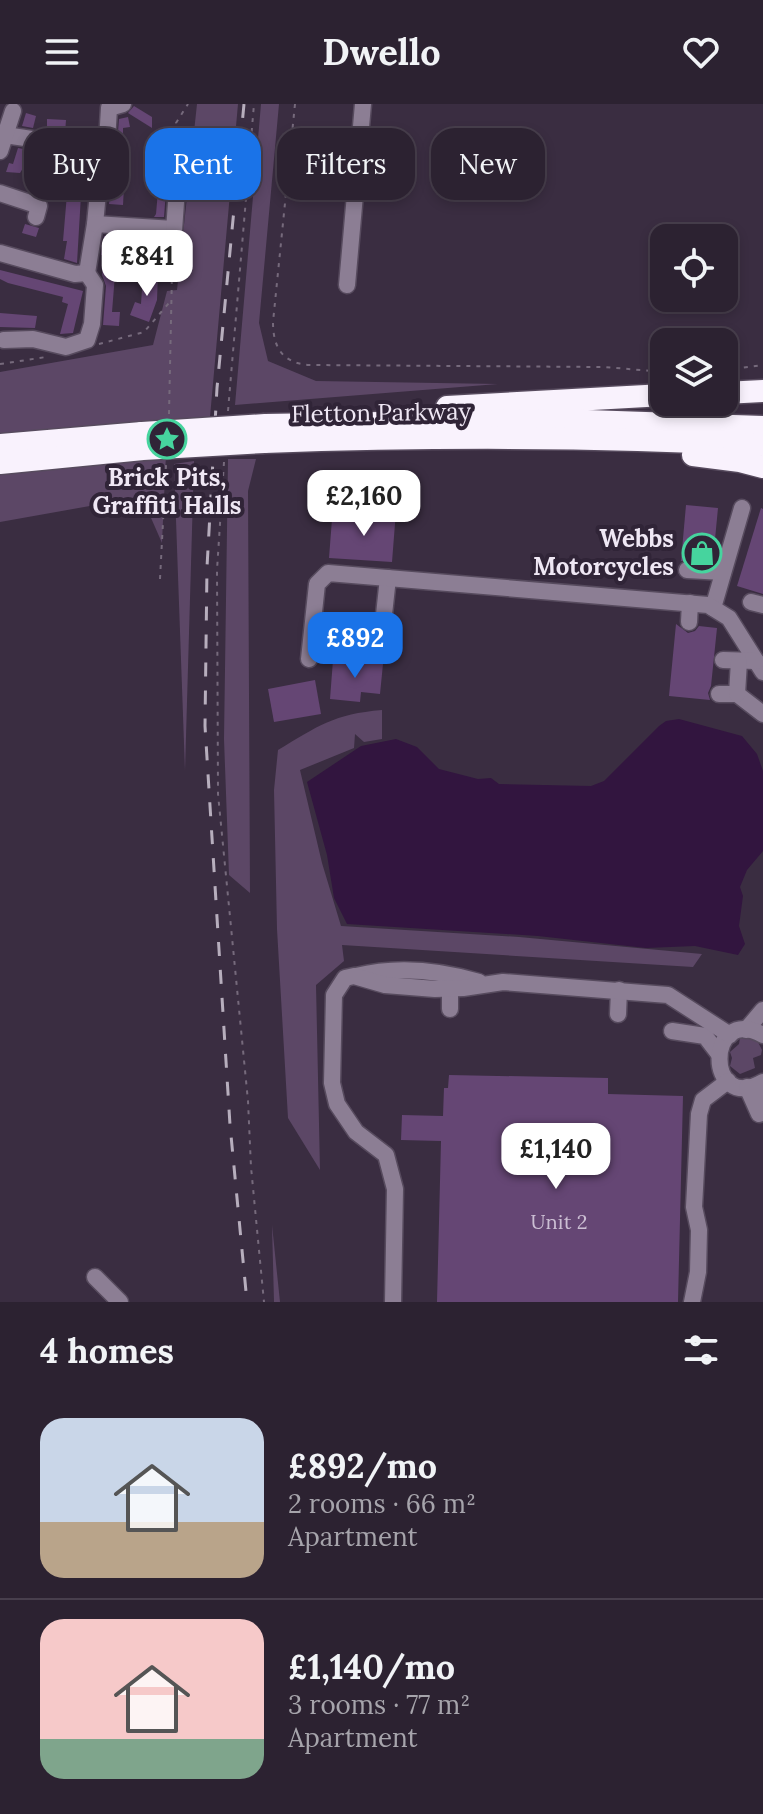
<!DOCTYPE html>
<html lang="en">
<head>
<meta charset="utf-8">
<style>
	:root { --surface:#2c2231; --page:#342a39; --text:#f1f3f6; --muted:#a6a4ab; --line:#483f4d; --accent:#1a73e8 }
	body { margin:0; font-family:Lora,serif; background:var(--page); color:var(--text); height:100vh; display:flex; flex-direction:column; font-size:30px; white-space:nowrap }
	* { box-sizing:border-box; margin:0 }
	p { font-size:26px; color:var(--muted) }
	.icon { flex:none; width:44px; height:44px; fill:none; stroke:currentColor; stroke-width:2; stroke-linecap:round; stroke-linejoin:round }
	.map { position:relative; height:1198px; overflow:hidden }
	.details { display:flex; flex-direction:column; background:var(--surface); flex:1 }
	.details>* { flex:none }
	.top-card { position:absolute; left:24px; top:24px; width:716px; height:72px; display:flex; gap:16px }
	.tools { position:absolute; left:650px; top:120px; display:grid; gap:16px }
	.tools a { display:grid; place-items:center; width:88px; height:88px; border-radius:16px; background:var(--surface); box-shadow:0 4px 12px #0003,0 0 0 2px var(--line); font-size:40px }
	.price { position:absolute; translate:-50% -68px; padding:0 18px; border-radius:16px; background:#fff; color:#222; font-size:26px; line-height:52px; filter:drop-shadow(0 2px 4px #0008) }
	.price::after { content:''; position:absolute; left:50%; top:48px; width:24px; height:18px; margin-left:-12px; background:inherit; clip-path:polygon(0 0,100% 0,50% 100%) }
	.price.selected { background:var(--accent); color:#fff }
	ul { padding:0; list-style:none }
	li { display:flex; align-items:center; gap:24px; height:200px; padding:0 40px }
	li+li { border-top:2px solid var(--line) }
	li span { display:grid; place-items:center; flex:none; width:224px; height:160px; border-radius:24px; color:#555 }
	li>.icon { margin-inline-start:auto }
	span .icon { width:96px; height:96px; fill:#fffc; stroke-width:1 }
	li b { font-size:34px }
	h2 { display:flex; justify-content:space-between; align-items:center; height:96px; padding:0 40px; font-size:34px }
	.tag { padding:0 28px; border-radius:24px; background:var(--surface); box-shadow:0 4px 12px #0003,0 0 0 2px var(--line); font-size:28px; line-height:72px }
	.tag.selected { background:var(--accent); color:#fff }
	header { display:flex; justify-content:space-between; align-items:center; height:104px; padding:0 40px; background:var(--surface); font-size:36px; font-weight:700 }
	.map>svg:first-child { display:block }
	.green { fill:#5c4766 }
	.water { fill:#32153f }
	.building { fill:#654674 }
	.lines { fill:none; stroke-linecap:round; stroke-linejoin:round }
	.minor-casing { stroke:#574b5e; stroke-width:19 }
	.highway-casing { stroke:#574b5e; stroke-width:25 }
	.path { stroke:#766a7c; stroke-width:2; stroke-dasharray:4 6; stroke-linecap:butt }
	.minor { stroke:#8c7e94; stroke-width:16 }
	.highway { stroke:#f9f2fd; stroke-width:22 }
	.rail { stroke:#b7aebd; stroke-width:3; stroke-dasharray:14 14; stroke-linecap:butt }
	.highway-bridge-casing { stroke:#574b5e; stroke-width:25; stroke-linecap:butt }
	.highway-bridge { stroke:#f9f2fd; stroke-width:22 }
	.labels { text-anchor:middle; stroke-width:8; stroke-linejoin:round; paint-order:stroke }
	.number-label { font-size:20px; fill:#ccbfd4 }
	.street-label { font-size:24px; fill:#efe7f4; stroke:#302437 }
	.poi-label { font-size:24px; font-weight:bold; fill:#efe7f4; stroke:#302437 }
</style>
</head>
<body>
<header><svg class="icon" aria-label="menu" viewBox="0 0 24 24"><path d="M4 6h16M4 12h16M4 18h16"/></svg>Dwello<svg class="icon" aria-label="heart" viewBox="0 0 24 24"><path d="M12 20l-8-8c-3-5 5-10 8-4 3-6 11-1 8 4z"/></svg></header>
<div class="map">
<svg width="763" height="1198" viewBox="0 0 763 1198">
	<rect width="100%" height="100%" fill="#3a2d41"/>
	<g class="green">
		<path d="M197 0H238L210 313 0 332V268L153 241 167 187 177 186Z"/>
		<path d="M261 0H279L259 219 268 257 316 277 498 280 235 301Z"/>
		<path d="M166 350 162 439 148 407 129 395 0 418V365Z"/>
		<path d="M228 355H256L248 387 250 789 229 771 224 635Z"/>
		<path d="M194 357 185 667 174 360Z"/>
		<path d="M382 606V635L364 638 355 630 354 644 300 666 322 759 341 822 519 833 702 850 693 863 342 841 344 857 316 881 320 1066 288 1014 277 825 274 686 278 646C318 622 334 610 382 606Z"/>
		<path d="M740 934 757 936 762 946 761 951 753 954 755 964 740 970 730 962 732 954 730 948 739 940Z"/>
		<path d="M272 1121 280 1198H274Z"/>
	</g>
	<path class="water" d="M679 615 742 632 757 650 763 667V747L747 766 740 783 743 792 739 822 745 840 738 851 695 842 646 844 538 832 347 820 334 794 327 751 307 678 361 642 396 635 417 643 439 665 478 675 491 674 499 680 591 682 604 677 659 622 666 617Z"/>
	<g class="building">
		<path d="M134 2 152 13V24L128 9Z"/>
		<path d="M26 9 36 12 33 24 22 22Z"/>
		<path d="M128 13 130 23 123 24V40H117L119 15Z"/>
		<path d="M47 15 66 16 65 29 47 26Z"/>
		<path d="M18 44 29 46 26 59 20 69 6 68 9 59 13 60Z"/>
		<path d="M115 45H122L121 60H112L110 50Z"/>
		<path d="M64 55 84 57 89 64V69L83 73 80 67 63 65Z"/>
		<path d="M44 59 58 60 57 72 43 71Z"/>
		<path d="M152 65H165L164 82H150Z"/>
		<path d="M111 82 124 83 123 101 109 100Z"/>
		<path d="M158 87H166L164 113H154L156 110Z"/>
		<path d="M67 90 81 91 77 159 64 155 67 137H63Z"/>
		<path d="M25 120 39 124 36 133 22 129Z"/>
		<path d="M104 132H111L109 152 101 151Z"/>
		<path d="M152 135H162V166L151 165 152 153H149Z"/>
		<path d="M103 157 116 158 112 208H120L119 222 103 221 106 182 102 171Z"/>
		<path d="M0 166 83 187 73 229 60 230 68 200 62 198 63 193 8 179 0 175Z"/>
		<path d="M143 169 158 170 157 196 149 218 130 211 135 198 141 200Z"/>
		<path d="M0 209 37 212 35 224 0 223Z"/>
		<path d="M686 401 718 404 713 456 681 457Z"/>
		<path d="M761 404 763 405V490L737 482Z"/>
		<path d="M371 405 396 407 392 458 329 454 332 415 369 417Z"/>
		<path d="M676 520 688 529 695 527 699 522 717 524 711 582 708 589 710 596 669 592Z"/>
		<path d="M333 556 383 560 380 590 361 588 360 598 330 595Z"/>
		<path d="M315 576 321 610 274 618 268 585Z"/>
		<path d="M449 971 608 974V990L683 992 678 1198H437L441 1037 401 1036 402 1011 443 1012 444 984H448Z"/>
	</g>
	<g class="lines">
		<g class="minor-casing">
			<g id="minor">
				<path d="M5 31 92 44 97 47 101 57 95 120 87 169"/>
				<path d="M0 47 13 7"/>
				<path d="M97 47 107 38 109 4 123 0"/>
				<path d="M0 89 39 102 36 113"/>
				<path d="M95 120 174 125"/>
				<path d="M0 149 75 170 87 169"/>
				<path d="M172 155 180 42"/>
				<path d="M347 181 363 0"/>
				<path d="M4 236 33 235 66 243 87 236 92 220 95 181 87 169"/>
				<path d="M687 466 723 468"/>
				<path d="M751 498 763 501"/>
				<path d="M713 504 742 404"/>
				<path d="M689 518 690 499"/>
				<path d="M380 547 388 474"/>
				<path d="M309 555 317 480 328 469 708 501 729 514 763 568"/>
				<path d="M723 556 756 557"/>
				<path d="M719 590H737L763 610"/>
				<path d="M737 590 739 557"/>
				<path d="M356 872C396 862 439 866 479 878"/>
				<path d="M450 905V885"/>
				<path d="M618 910 619 886"/>
				<path d="M746 926 763 906"/>
				<path d="M672 927 705 932 718 949"/>
				<path d="M763 931C705 899 705 1011 763 978"/>
				<path d="M747 983 759 1010V981"/>
				<path d="M95 1173 120 1198"/>
				<path d="M393 1198 395 1085 386 1051 356 1028 337 1000 332 979 334 891 345 874 354 872 385 881 435 885 463 884 503 878 668 891 730 931"/>
				<path d="M692 1198 698 1168 699 1126 694 1103 699 1010 703 996 728 977"/>
			</g>
		</g>
		<g class="highway-casing">
			<g id="highway">
				<path d="M724 289 763 287"/>
				<path d="M447 303 664 291"/>
				<path d="M265 321 558 316 763 323"/>
				<path d="M264 338C431 332 596 332 763 341"/>
				<path d="M0 341 142 329"/>
				<path d="M693 351 740 357 763 363"/>
				<path d="M0 359 143 345"/>
			</g>
		</g>
		<g class="path">
			<path d="M295 0 273 218C273 243 282 259 309 261L604 263 664 268"/>
			<path d="M178 29 176 19 188 0"/>
			<path d="M99 240 144 228 169 199"/>
			<path d="M0 260 46 253"/>
			<path d="M724 266 763 261"/>
			<path d="M228 307 254 0"/>
			<path d="M169 310 172 169"/>
			<path d="M224 358 217 466 218 690 248 997 251 1063 264 1198"/>
			<path d="M160 475 166 361"/>
		</g>
		<use href="#minor" class="minor"/>
		<use href="#highway" class="highway"/>
		<path class="rail" d="M244 0 217 284 207 463 205 622 230 1021 247 1198"/>
		<g class="highway-bridge-casing">
			<g id="highway-bridge">
				<path d="M142 329 265 321"/>
				<path d="M143 345 264 338"/>
			</g>
		</g>
		<use href="#highway-bridge" class="highway-bridge"/>
	</g>
	<defs>
		<g id="sight-ring" transform="scale(2)"><circle r="9.5" fill="#302437" stroke="#46d49e" stroke-width="1.5"/><path d="M0-6L1.8-2.2L6-1.7L2.9 1.2L3.7 5.4L0 3.3L-3.7 5.4L-2.9 1.2L-6-1.7L-1.8-2.2Z" fill="#46d49e"/></g>
		<g id="shop-ring" transform="scale(2)"><circle r="9.5" fill="#302437" stroke="#46d49e" stroke-width="1.5"/><path d="M-5-2.5h2.3a2.7 3.5 0 0 1 5.4 0H5L5.5 6h-11ZM-1.5-2.5h3a1.5 2.3 0 0 0-3 0Z" fill="#46d49e"/></g>
	</defs>
	<g fill-rule="evenodd">
		<use href="#sight-ring" x="167" y="335"/>
		<use href="#shop-ring" x="702" y="449"/>
	</g>
	<g class="labels">
		<g class="number-label">
			<text x="559" y="1125">Unit 2</text>
		</g>
		<g class="street-label">
			<text transform="translate(381 309) rotate(-1)" y="8">Fletton Parkway</text>
		</g>
		<g class="poi-label">
			<text x="167" y="382">Brick Pits,<tspan x="167" dy="28">Graffiti Halls</tspan></text>
			<text x="674" y="443" text-anchor="end">Webbs<tspan x="674" dy="28">Motorcycles</tspan></text>
		</g>
	</g>
</svg>
<div class="tools">
<a><svg class="icon" aria-label="locate" viewBox="0 0 24 24"><circle cx="12" cy="12" r="6"/><path d="M12 2v4M12 18v4M2 12h4M18 12h4"/></svg></a>
<a><svg class="icon" aria-label="layers" viewBox="0 0 24 24"><path d="M12 4l9 5-9 5-9-5zM3 14l9 5 9-5"/></svg></a>
</div>
<b class="price" style="left:147px;top:194px">£841</b>
<b class="price" style="left:364px;top:434px">£2,160</b>
<b class="price selected" style="left:355px;top:576px">£892</b>
<b class="price" style="left:556px;top:1087px">£1,140</b>
<div class="top-card">
<a class="tag">Buy</a>
<a class="tag selected">Rent</a>
<a class="tag">Filters</a>
<a class="tag">New</a>
</div>
</div>
<section class="details">
<h2>4 homes<svg class="icon" aria-label="filters" viewBox="0 0 24 24"><path d="M4 7h16M4 17h16"/><circle cx="9" cy="7" r="2"/><circle cx="15" cy="17" r="2"/></svg></h2>
<ul>
<li><span style="background:linear-gradient(#c9d6e8 65%,#b9a48a 0)"><svg class="icon" aria-label="home" viewBox="0 0 24 24"><path d="M3 11l9-7 9 7M6 9v11h12V9"/></svg></span><div><b>£892/mo</b><p>2 rooms · 66 m²</p><p>Apartment</p></div></li>
<li><span style="background:linear-gradient(#f6c9c9 75%,#7fa58c 0)"><svg class="icon" aria-label="home" viewBox="0 0 24 24"><path d="M3 11l9-7 9 7M6 9v11h12V9"/></svg></span><div><b>£1,140/mo</b><p>3 rooms · 77 m²</p><p>Apartment</p></div></li>
</ul>
</section>
</body>
</html>
